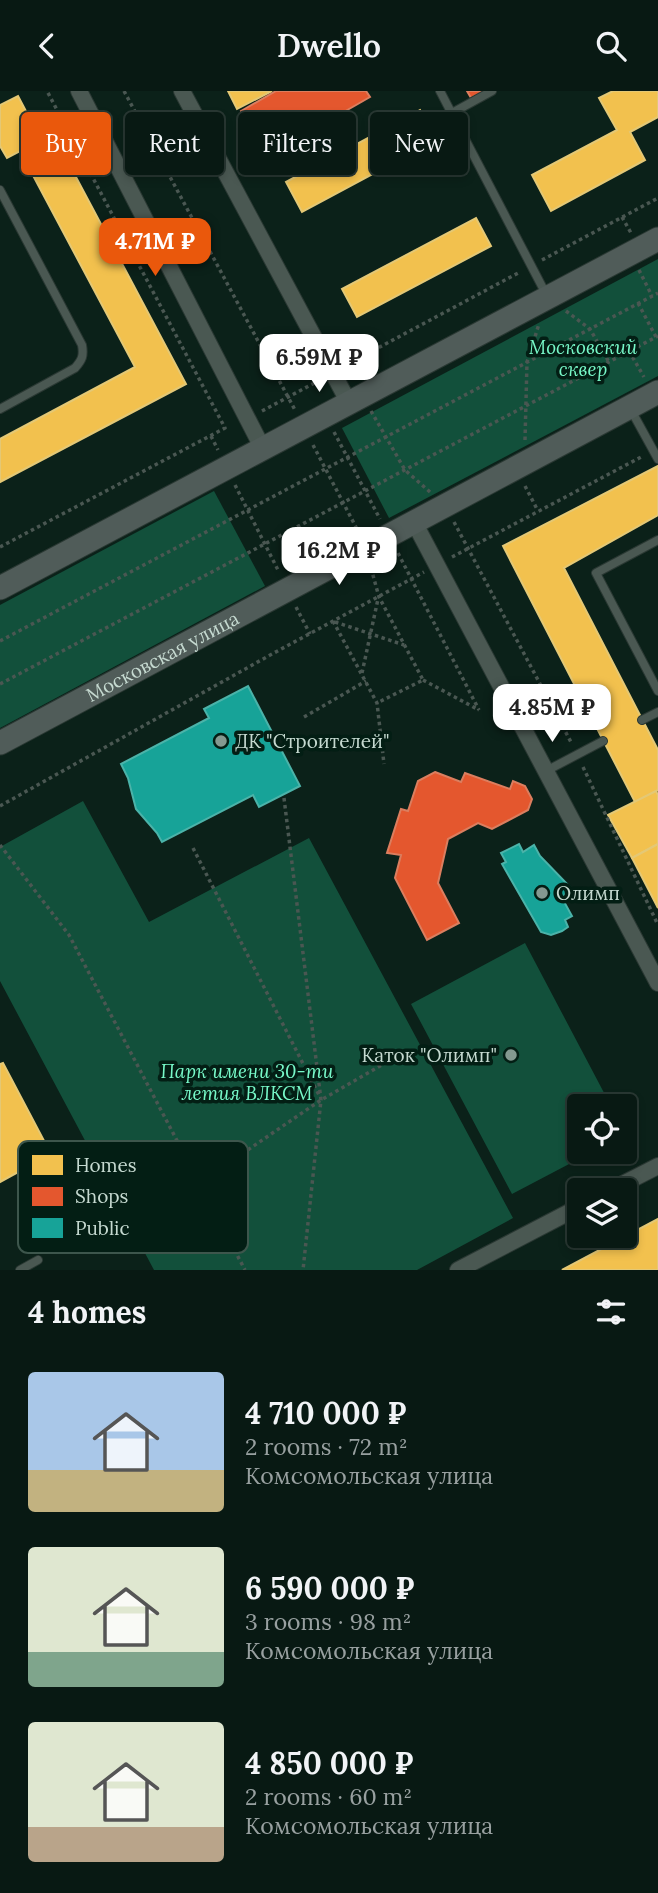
<!DOCTYPE html>
<html lang="en">
<head>
<meta charset="utf-8">
<style>
	:root { --surface:#081913; --page:#11221c; --text:#f1f3f6; --muted:#98a0a0; --line:#293833; --accent:#ea580c }
	body { margin:0; font-family:Lora,serif; background:var(--page); color:var(--text); height:100vh; display:flex; flex-direction:column; font-size:26px; white-space:nowrap }
	* { box-sizing:border-box; margin:0 }
	p { font-size:23px; color:var(--muted) }
	.icon { flex:none; width:38px; height:38px; fill:none; stroke:currentColor; stroke-width:2; stroke-linecap:round; stroke-linejoin:round }
	.map { position:relative; height:1179px; overflow:hidden }
	.drawer { display:flex; flex-direction:column; background:var(--surface); flex:1 }
	.drawer>* { flex:none }
	.banner { position:absolute; left:21px; top:21px; width:616px; height:63px; display:flex; gap:14px }
	.tools { position:absolute; left:567px; top:1003px; display:grid; gap:14px }
	.tools a { display:grid; place-items:center; width:70px; height:70px; border-radius:7px; background:var(--surface); box-shadow:0 4px 10px #0003,0 0 0 2px var(--line); font-size:35px }
	.price { position:absolute; translate:-50% -60px; padding:0 16px; border-radius:14px; background:#fff; color:#222; font-size:23px; line-height:46px; filter:drop-shadow(0 2px 4px #0008) }
	.price::after { content:''; position:absolute; left:50%; top:42px; width:21px; height:16px; margin-left:-10px; background:inherit; clip-path:polygon(0 0,100% 0,50% 100%) }
	.price.current { background:var(--accent); color:#fff }
	ul { padding:0; list-style:none }
	li { display:flex; align-items:center; gap:21px; height:175px; padding:0 28px }
	li span { display:grid; place-items:center; flex:none; width:196px; height:140px; border-radius:7px; color:#555 }
	li>.icon { margin-inline-start:auto }
	span .icon { width:84px; height:84px; fill:#fffc; stroke-width:1 }
	li b { font-size:30px }
	h2 { display:flex; justify-content:space-between; align-items:center; height:84px; padding:0 28px; font-size:30px }
	.chip { padding:0 24px; border-radius:7px; background:var(--surface); box-shadow:0 4px 10px #0003,0 0 0 2px var(--line); font-size:24px; line-height:63px }
	.chip.current { background:var(--accent); color:#fff }
	header { display:flex; justify-content:space-between; align-items:center; height:91px; padding:0 28px; background:var(--surface); font-size:32px; font-weight:600 }
	.map>svg:first-child { display:block }
	.green { fill:#12503b }
	.homes { fill:#f2c14e; stroke:#e4c875; stroke-width:2 }
	.shops { fill:#e4572e; stroke:#db7e5f; stroke-width:2 }
	.public { fill:#17a398; stroke:#4bb3a9; stroke-width:2 }
	.lines { fill:none; stroke-linecap:round; stroke-linejoin:round }
	.lane-casing { stroke:#2a3833; stroke-width:10 }
	.street-casing { stroke:#2a3833; stroke-width:18 }
	.secondary-casing { stroke:#2a3833; stroke-width:25 }
	.path { stroke:#4a5752; stroke-width:3.5; stroke-dasharray:3.5 3.5; stroke-linecap:butt }
	.lane { stroke:#4a5852; stroke-width:8 }
	.street { stroke:#4a5852; stroke-width:16 }
	.secondary { stroke:#505c59; stroke-width:23 }
	.poi-dot { fill:#849990; stroke:#031e14; stroke-width:2.5 }
	.labels { text-anchor:middle; stroke-width:7; stroke-linejoin:round; paint-order:stroke }
	.park-label { font-size:19px; font-style:italic; fill:#77f8c8; stroke:#031e14 }
	.street-label { font-size:19px; fill:#c5d9d0; stroke:#031e14 }
	.poi-label { font-size:19px; fill:#c5d9d0; stroke:#031e14; text-anchor:start }
	.key { fill:#031e14; stroke:#3d564c; stroke-width:2 }
	.key-label { font-size:19px; fill:#c5d9d0 }
</style>
</head>
<body>
<header><svg class="icon" aria-label="back" viewBox="0 0 24 24"><path d="M15 5l-7 7 7 7"/></svg>Dwello<svg class="icon" aria-label="search" viewBox="0 0 24 24"><circle cx="10" cy="10" r="6"/><path d="M15 15l6 6"/></svg></header>
<div class="map">
<svg width="658" height="1179" viewBox="0 0 658 1179">
	<rect width="100%" height="100%" fill="#0b2119"/>
	<g class="green">
		<path d="M658 168V285L389 427 342 337Z"/>
		<path d="M214 400 265 495 0 637V514Z"/>
		<path d="M83 710 149 831 309 747 513 1127 417 1179H154L0 890V756Z"/>
		<path d="M525 852 611 1015H579V1060L592 1061 512 1103 411 913Z"/>
	</g>
	<g class="homes">
		<path d="M228 0H272L237 18Z"/>
		<path d="M613 0H658V26L630 41 645 69 551 120 532 84 617 39 599 7Z"/>
		<path d="M18 5 39 45 51 39 186 293 0 391V348L135 276 20 60 7 67 0 55V14Z"/>
		<path d="M420 19 436 49 302 121 286 91Z"/>
		<path d="M476 127 491 155 357 226 342 198Z"/>
		<path d="M658 375V424L564 477 658 659V699L635 711 503 455Z"/>
		<path d="M656 700 658 704V753L632 767 608 724Z"/>
		<path d="M658 753V817L632 767Z"/>
		<path d="M3 972 51 1063 0 1091V973Z"/>
		<path d="M658 1128V1179H562Z"/>
	</g>
	<g class="shops">
		<path d="M276 0H366L370 6 267 65 241 20Z"/>
		<path d="M467 0H485L471 7Z"/>
		<path d="M435 681 461 691 465 682 510 698 513 690 525 695 532 708 528 719 492 738 478 732 448 748 438 792 459 832 427 849 395 787 401 764 387 762 401 718 408 720 418 690Z"/>
	</g>
	<g class="public">
		<path d="M248 595 300 695 259 716 253 704 162 751 157 742 136 718 128 687 121 673 209 627 204 618Z"/>
		<path d="M519 753 523 761 534 754 540 765 571 797 562 807 572 825 565 829 568 836 562 840 551 844 541 841 502 773 506 771 501 762Z"/>
	</g>
	<g class="lines">
		<g class="lane-casing">
			<g id="lane">
				<path d="M440 0 547 205"/>
				<path d="M452 22 492 0"/>
				<path d="M0 99 82 254C84 265 82 269 75 277L0 318"/>
				<path d="M631 319 658 368"/>
				<path d="M658 449 596 482 658 600"/>
				<path d="M642 629 658 621"/>
				<path d="M546 680 603 650"/>
				<path d="M20 1179 38 1169"/>
			</g>
		</g>
		<g class="street-casing">
			<g id="street">
				<path d="M79 0 263 358"/>
				<path d="M182 0 349 312"/>
				<path d="M414 431 658 892"/>
				<path d="M611 1099 658 1075"/>
				<path d="M458 1179 579 1116"/>
			</g>
		</g>
		<g class="secondary-casing">
			<g id="secondary">
				<path d="M0 497 658 148"/>
				<path id="s1" d="M0 652 658 301"/>
			</g>
		</g>
		<g class="path">
			<path d="M124 0 295 319"/>
			<path d="M622 126 631 142"/>
			<path d="M542 169 658 107"/>
			<path d="M639 179 652 205"/>
			<path d="M638 212 656 246"/>
			<path d="M566 220 590 238 609 271"/>
			<path d="M629 260 644 286"/>
			<path d="M348 273 520 181"/>
			<path d="M262 320 320 289"/>
			<path d="M371 320 405 379 430 401"/>
			<path d="M334 341 380 428"/>
			<path d="M211 345 218 359"/>
			<path d="M525 349 527 271 539 233"/>
			<path d="M313 354 358 440"/>
			<path d="M235 394 279 481"/>
			<path d="M525 395 538 420"/>
			<path d="M454 431 572 653"/>
			<path d="M0 456 225 337 47 0"/>
			<path d="M398 462 479 619"/>
			<path d="M452 466 643 365"/>
			<path d="M371 477 379 506 423 589 377 612"/>
			<path d="M296 516 310 543"/>
			<path d="M333 530 377 612 384 673"/>
			<path d="M335 531 404 554"/>
			<path d="M0 550 658 202"/>
			<path d="M362 582 378 508"/>
			<path d="M423 589 479 619"/>
			<path d="M0 593 658 245"/>
			<path d="M304 626 366 590"/>
			<path d="M583 676 658 834"/>
			<path d="M284 707 321 1009 303 1179"/>
			<path d="M0 715 272 563 424 481"/>
			<path d="M0 754 69 844 245 1179"/>
			<path d="M193 757 319 1004"/>
			<path d="M167 1114 321 1009 394 967"/>
		</g>
		<use href="#lane" class="lane"/>
		<use href="#street" class="street"/>
		<use href="#secondary" class="secondary"/>
	</g>
	<g class="poi-dot">
		<circle cx="221" cy="650" r="7"/>
		<circle cx="542" cy="802" r="7"/>
		<circle cx="511" cy="964" r="7"/>
	</g>
	<g class="labels">
		<g class="park-label">
			<text x="583" y="263">Московский<tspan x="583" dy="22">сквер</tspan></text>
			<text x="247" y="987">Парк имени 30-ти<tspan x="247" dy="22">летия ВЛКСМ</tspan></text>
		</g>
		<g class="street-label">
			<text dy="7" stroke="none"><textPath href="#s1" startOffset="184">Московская улица</textPath></text>
		</g>
		<g class="poi-label">
			<text x="235" y="657">ДК "Строителей"</text>
			<text x="556" y="809">Олимп</text>
			<text x="497" y="971" text-anchor="end">Каток "Олимп"</text>
		</g>
	</g>
	<rect x="18" y="1050" width="230" height="112" rx="10" class="key"/>
	<rect x="32" y="1064" width="31" height="20" fill="#f2c14e"/>
	<rect x="32" y="1096" width="31" height="19" fill="#e4572e"/>
	<rect x="32" y="1127" width="31" height="20" fill="#17a398"/>
	<g class="key-label">
		<text x="75" y="1081">Homes</text>
		<text x="75" y="1112">Shops</text>
		<text x="75" y="1144">Public</text>
	</g>
</svg>
<div class="tools">
<a><svg class="icon" aria-label="locate" viewBox="0 0 24 24"><circle cx="12" cy="12" r="6"/><path d="M12 2v4M12 18v4M2 12h4M18 12h4"/></svg></a>
<a><svg class="icon" aria-label="layers" viewBox="0 0 24 24"><path d="M12 4l9 5-9 5-9-5zM3 14l9 5 9-5"/></svg></a>
</div>
<b class="price current" style="left:155px;top:187px">4.71M ₽</b>
<b class="price" style="left:319px;top:303px">6.59M ₽</b>
<b class="price" style="left:339px;top:496px">16.2M ₽</b>
<b class="price" style="left:552px;top:653px">4.85M ₽</b>
<div class="banner">
<a class="chip current">Buy</a>
<a class="chip">Rent</a>
<a class="chip">Filters</a>
<a class="chip">New</a>
</div>
</div>
<section class="drawer">
<h2>4 homes<svg class="icon" aria-label="filters" viewBox="0 0 24 24"><path d="M4 7h16M4 17h16"/><circle cx="9" cy="7" r="2"/><circle cx="15" cy="17" r="2"/></svg></h2>
<ul>
<li><span style="background:linear-gradient(#a9c7e8 70%,#c2b280 0)"><svg class="icon" aria-label="home" viewBox="0 0 24 24"><path d="M3 11l9-7 9 7M6 9v11h12V9"/></svg></span><div><b>4 710 000 ₽</b><p>2 rooms · 72 m²</p><p>Комсомольская улица</p></div></li>
<li><span style="background:linear-gradient(#dfe7d0 75%,#7fa58c 0)"><svg class="icon" aria-label="home" viewBox="0 0 24 24"><path d="M3 11l9-7 9 7M6 9v11h12V9"/></svg></span><div><b>6 590 000 ₽</b><p>3 rooms · 98 m²</p><p>Комсомольская улица</p></div></li>
<li><span style="background:linear-gradient(#dfe7d0 75%,#b9a48a 0)"><svg class="icon" aria-label="home" viewBox="0 0 24 24"><path d="M3 11l9-7 9 7M6 9v11h12V9"/></svg></span><div><b>4 850 000 ₽</b><p>2 rooms · 60 m²</p><p>Комсомольская улица</p></div></li>
</ul>
</section>
</body>
</html>
